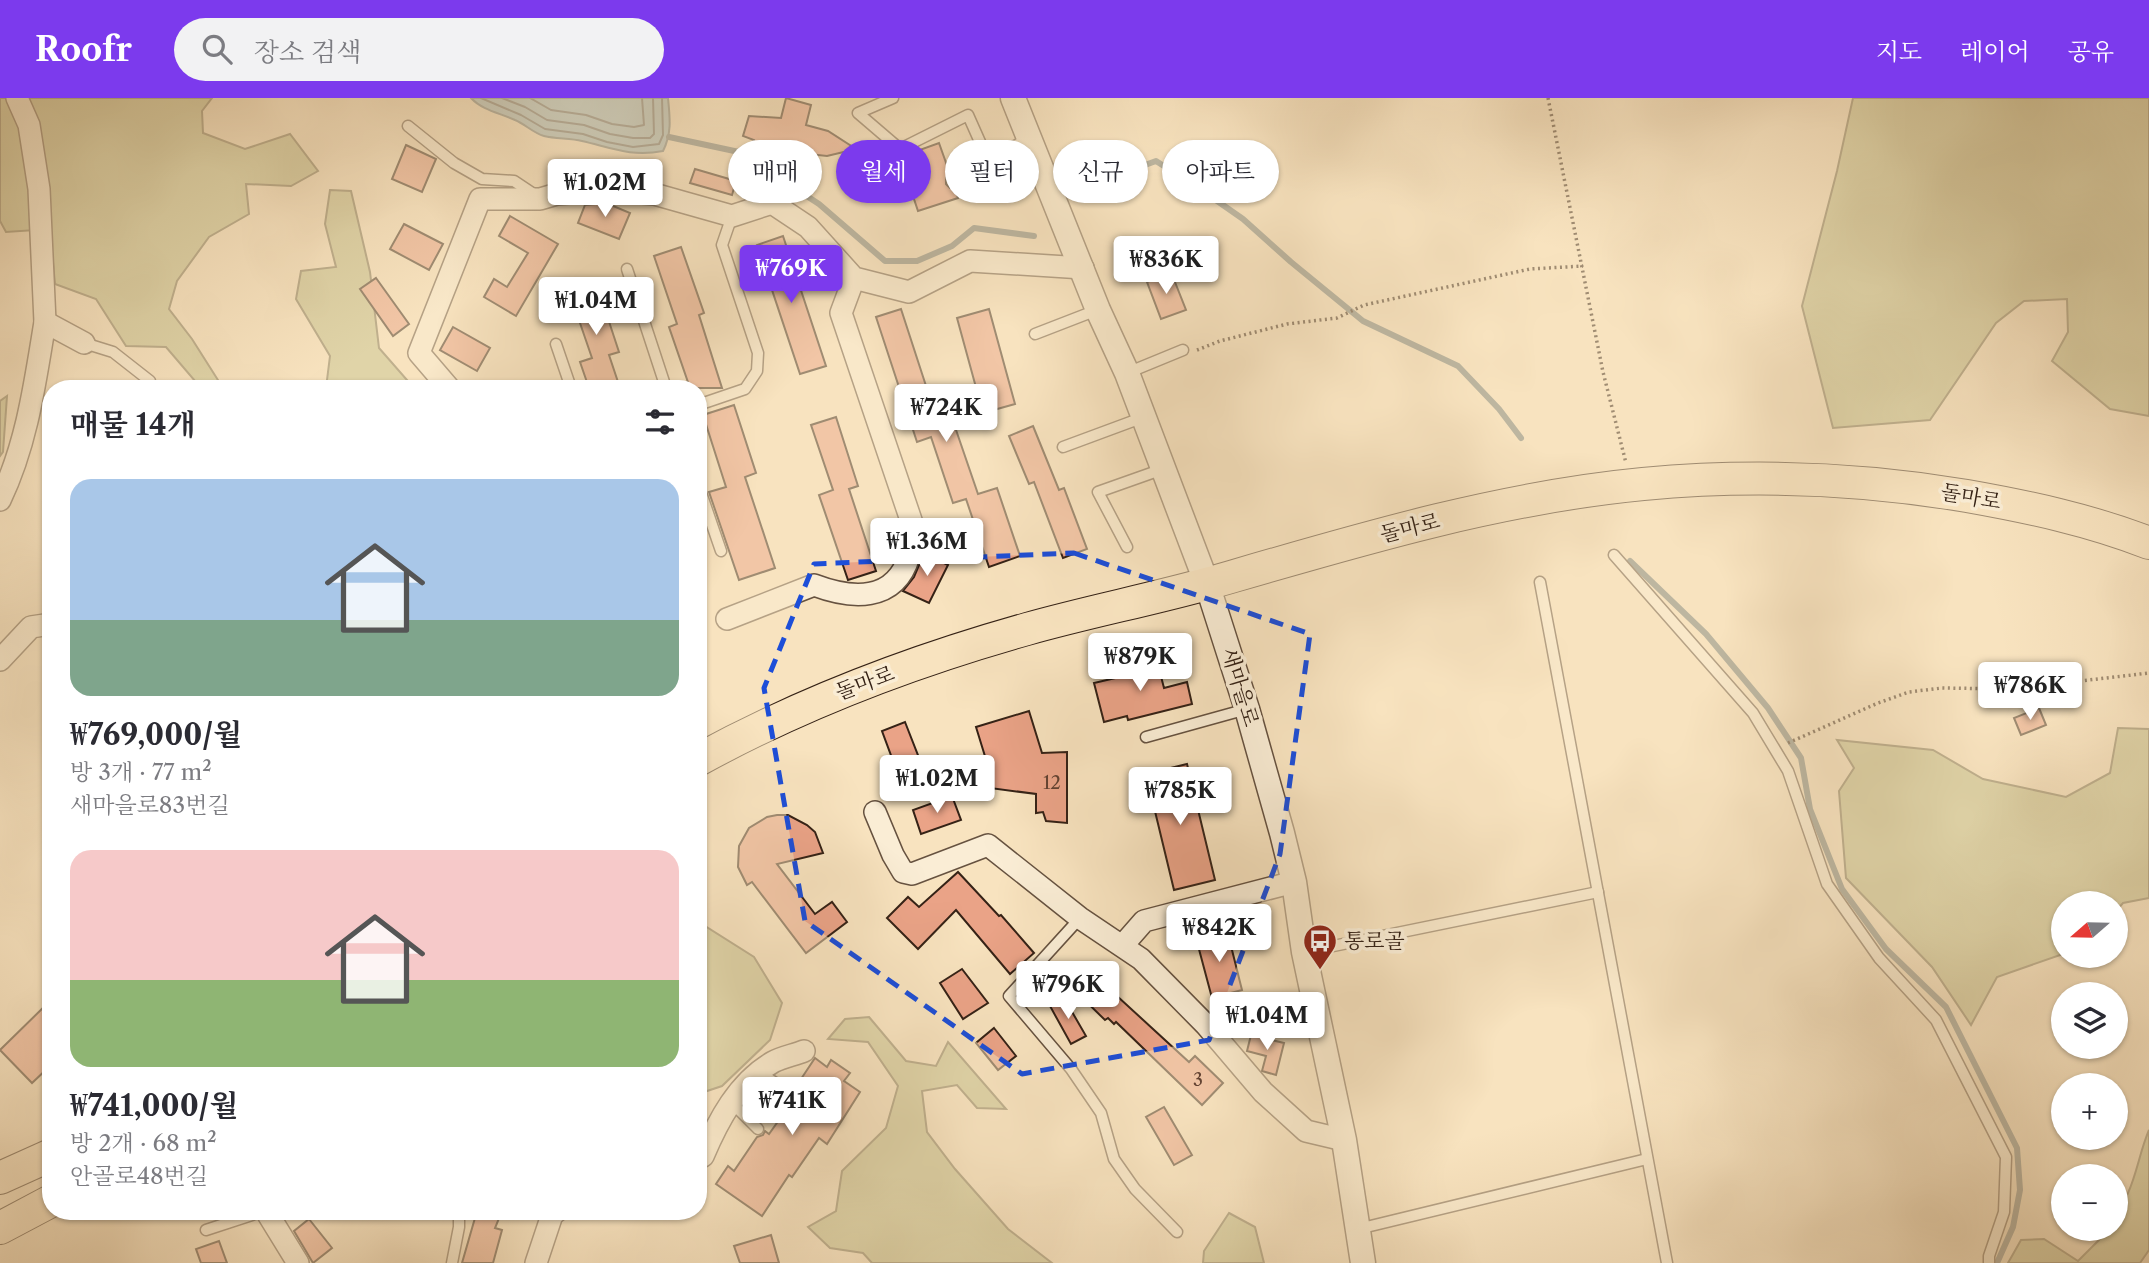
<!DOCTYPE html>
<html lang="ko">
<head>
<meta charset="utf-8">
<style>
	:root { --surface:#fff; --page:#f2f2f3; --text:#2b2b33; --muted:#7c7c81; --accent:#7c3aed }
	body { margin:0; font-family:"Libre Caslon Text","Noto Serif KR",serif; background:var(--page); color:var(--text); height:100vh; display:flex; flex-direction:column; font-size:26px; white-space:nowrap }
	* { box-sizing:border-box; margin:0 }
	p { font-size:23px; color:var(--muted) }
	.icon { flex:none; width:38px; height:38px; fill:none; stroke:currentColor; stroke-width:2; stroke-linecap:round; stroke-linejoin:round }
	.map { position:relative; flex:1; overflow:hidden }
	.details { position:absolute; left:42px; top:282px; width:665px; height:840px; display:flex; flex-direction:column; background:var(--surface); border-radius:28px; box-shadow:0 2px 5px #0004 }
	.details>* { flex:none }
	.banner { position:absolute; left:728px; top:42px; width:665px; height:63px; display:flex; gap:14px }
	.needle { width:46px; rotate:250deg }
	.fabs { position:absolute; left:2051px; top:793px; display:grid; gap:14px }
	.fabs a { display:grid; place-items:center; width:77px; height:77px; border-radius:50%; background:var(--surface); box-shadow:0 2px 5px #0004; font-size:35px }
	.price { position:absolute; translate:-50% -60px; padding:0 16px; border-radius:7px; background:#fff; color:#222; font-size:23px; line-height:46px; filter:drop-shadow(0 2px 4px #0008) }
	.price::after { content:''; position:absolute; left:50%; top:42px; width:21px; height:16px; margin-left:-10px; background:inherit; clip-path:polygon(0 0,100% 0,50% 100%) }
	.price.current { background:var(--accent); color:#fff }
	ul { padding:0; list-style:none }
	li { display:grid; align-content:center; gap:14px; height:371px; padding:0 28px }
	li span { display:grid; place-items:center; height:217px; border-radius:21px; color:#555 }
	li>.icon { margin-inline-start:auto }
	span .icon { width:126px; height:126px; fill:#fffc; stroke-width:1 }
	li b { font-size:30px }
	h2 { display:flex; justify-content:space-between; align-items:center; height:84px; padding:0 28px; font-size:30px }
	.tag { padding:0 24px; border-radius:32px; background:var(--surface); box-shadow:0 2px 5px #0004; font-size:24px; line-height:63px }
	.tag.current { background:var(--accent); color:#fff }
	header { display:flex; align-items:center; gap:42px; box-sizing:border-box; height:98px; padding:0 35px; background:var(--accent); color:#fff }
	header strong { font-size:33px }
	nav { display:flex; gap:38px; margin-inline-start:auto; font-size:24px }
	.search { width:490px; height:63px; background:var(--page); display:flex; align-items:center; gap:18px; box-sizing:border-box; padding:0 24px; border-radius:38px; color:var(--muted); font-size:26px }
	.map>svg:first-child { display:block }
	.green { fill:#c4c18d; stroke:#7c7252; stroke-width:2 }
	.water { fill:#a2bbbd; stroke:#767e7a; stroke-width:2 }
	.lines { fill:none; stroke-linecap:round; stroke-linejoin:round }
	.shore { stroke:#6c6e6a; stroke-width:2 }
	.stream { stroke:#767e7a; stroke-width:6 }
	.building { fill:#eaa387; stroke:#352216; stroke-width:2 }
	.service-casing { stroke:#665240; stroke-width:13 }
	.minor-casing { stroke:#665240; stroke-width:24 }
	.tertiary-casing { stroke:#665240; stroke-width:27 }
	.primary-casing { stroke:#352216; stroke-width:34 }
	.path { stroke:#352216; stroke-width:3.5; stroke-dasharray:2 3.5; stroke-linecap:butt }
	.service { stroke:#faedd5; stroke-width:10 }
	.minor { stroke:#faedd5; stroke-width:21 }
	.tertiary { stroke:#faedd5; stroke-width:24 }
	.primary { stroke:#f8e3bf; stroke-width:32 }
	.marked { fill:none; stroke:#1d4ed8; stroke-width:5; stroke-dasharray:14 9; stroke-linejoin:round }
	.labels { text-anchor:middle; stroke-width:7; stroke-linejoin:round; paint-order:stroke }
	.number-label { font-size:18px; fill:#624232 }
	.street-label { font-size:21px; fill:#352216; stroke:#faedd5 }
	.poi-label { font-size:21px; fill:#352216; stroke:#faedd5; text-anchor:start }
</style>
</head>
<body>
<header>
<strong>Roofr</strong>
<div class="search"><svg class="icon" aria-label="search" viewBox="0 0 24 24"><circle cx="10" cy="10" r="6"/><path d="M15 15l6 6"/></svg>장소 검색</div>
<nav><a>지도</a><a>레이어</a><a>공유</a></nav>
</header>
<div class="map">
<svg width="2149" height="1165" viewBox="0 0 2149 1165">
	<rect width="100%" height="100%" fill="#f8e3bf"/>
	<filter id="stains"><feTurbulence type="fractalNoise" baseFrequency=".00286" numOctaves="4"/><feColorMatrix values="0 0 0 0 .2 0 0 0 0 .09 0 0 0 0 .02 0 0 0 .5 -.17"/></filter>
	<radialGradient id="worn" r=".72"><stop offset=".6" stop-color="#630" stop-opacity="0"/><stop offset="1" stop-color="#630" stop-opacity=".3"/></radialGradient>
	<g class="green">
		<path d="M0 0H212L202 13 203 35 245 51 290 36 318 73 291 88 246 86 249 116 209 139 177 183 169 211 192 241 223 290H201L166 249 126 248 96 201 55 186 50 131 6 134 0 123Z"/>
		<path d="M1853 0H2149V318L2110 311 2052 263 2068 234 2067 201 2024 203 1996 225 1930 322 1833 330 1802 208 1837 73Z"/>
		<path d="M330 92 351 93 370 174 379 250 414 290H326L330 258 296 201 301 173 336 169 325 126Z"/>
		<path d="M7 298 3 354 0 358V303Z"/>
		<path d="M2118 630 2149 631V800L2123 805 2116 813V805H2063V856L1997 879 1971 927 1932 869 1846 780 1839 693 1854 670 1837 642 1933 652 1983 681 2066 699 2110 675Z"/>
		<path d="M698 818 702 826 754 859 782 905 770 942 722 988 698 996Z"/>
		<path d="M869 919 906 963 936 968 948 944 1006 1011 977 1010 957 987 922 993 927 1034 955 1071 1008 1131 1052 1165H872L863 1155 830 1150 808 1129 836 1113 842 1073 886 1030 898 988 868 944 828 941 845 921Z"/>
		<path d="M2149 1032V1152L2140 1165H2008L2021 1142 2044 1141 2078 1163 2099 1142 2106 1131 2116 1130C2116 1110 2122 1112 2128 1095 2137 1075 2140 1053 2149 1032Z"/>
		<path d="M1229 1115 1255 1129 1264 1165H1203L1204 1153Z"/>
	</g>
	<path class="water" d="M471 0H668C670 20 672 35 663 53 631 59 612 50 582 43 570 40 556 41 544 38 533 35 525 26 515 22 500 15 482 12 471 0Z"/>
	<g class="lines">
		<g class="shore">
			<path d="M481 0 521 17 545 31 583 36 607 44 633 49 659 46 663 37 662 0"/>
			<path d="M502 0 525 9 547 22 584 27 610 36 633 40H650L654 36 653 0"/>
			<path d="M530 0 551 12 586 17 612 26 634 29 644 27 642 0"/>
		</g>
		<g class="stream">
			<path d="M669 39 739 54 819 106 885 163H917L952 148 974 130 1034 138"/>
			<path d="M1101 93 1123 75 1156 63 1200 91 1243 121 1291 164 1363 223 1458 268 1499 311 1521 340"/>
			<path d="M1630 463 1706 536 1768 610 1801 660 1810 711 1842 791 1886 851 1946 909 2017 1050 2020 1092 2013 1129 1997 1165"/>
		</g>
	</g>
	<g class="building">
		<path d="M786 0 811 7 806 27 828 33 856 51 827 58 791 54 780 74 750 56 754 42 743 38 749 18 781 20Z"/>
		<path d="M939 45 950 76 946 80V86L950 90H955L958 100 918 113 900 59Z"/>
		<path d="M406 47 436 61 422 94 392 81Z"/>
		<path d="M695 71 736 83 732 97 690 85Z"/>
		<path d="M606 105 630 115 619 141 578 125 585 107Z"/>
		<path d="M510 118 558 146 516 218 484 199 494 181 507 189 528 155 499 138Z"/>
		<path d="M404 126 443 146 429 172 390 151Z"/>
		<path d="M783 138 826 268 800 276 757 147Z"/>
		<path d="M681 149 704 215 699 217 722 290H690L669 229 677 226 654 158Z"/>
		<path d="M1171 174 1186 212 1161 221 1147 184Z"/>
		<path d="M376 180 409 226 393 238 360 191Z"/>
		<path d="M596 184 619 254 609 257 620 290H589L580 264 592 260 569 193Z"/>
		<path d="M901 211 941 334 955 329 978 396 997 390 1020 458 989 469 966 401 953 405 931 339 917 344 876 219Z"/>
		<path d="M989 211 1015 306 983 315 957 220Z"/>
		<path d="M453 229 490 250 477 273 440 252Z"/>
		<path d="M734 307 756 375 745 379 775 470 739 482 709 394 726 389 703 317Z"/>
		<path d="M836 319 858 388 849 391 876 473 848 482 819 397 833 392 811 327Z"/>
		<path d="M1033 328 1059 392 1064 390 1087 451 1063 460 1034 384 1029 386 1009 338Z"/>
		<path d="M924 455 948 467 929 505 903 493 914 479Z"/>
		<path d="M1155 555 1164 590 1187 584 1192 606 1128 622 1127 618 1104 624 1094 585 1137 575 1134 560Z"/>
		<path d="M2039 610 2046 627 2021 637 2014 620Z"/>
		<path d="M1029 613 1042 655 1067 654V725L1046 723 1043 714 1036 715V696L975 688 978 666 988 668 976 629Z"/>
		<path d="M905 624 923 670 899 679 882 633Z"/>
		<path d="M1187 666 1215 782 1174 792 1146 676Z"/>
		<path d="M952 698 961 722 921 736 913 712Z"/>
		<path d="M777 717H788L807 727 815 734 823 755 777 766 815 816 832 804 847 824 806 855 752 784 747 787 738 769 739 748 749 730 767 719Z"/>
		<path d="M958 774 999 818 1001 817 1034 855 1010 876 956 812 918 851 887 820 908 799 919 809Z"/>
		<path d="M1227 832 1242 892 1212 900 1196 840Z"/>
		<path d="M1081 865 1189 964 1195 958 1223 985 1202 1007 1116 924 1114 926 1108 920 1105 922 1064 882Z"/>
		<path d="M962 871 988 905 963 921 940 885Z"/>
		<path d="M1064 900 1086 938 1071 946 1050 908Z"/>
		<path d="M51 902V967L32 985 0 952Z"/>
		<path d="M994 930 1016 958 998 972 976 945Z"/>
		<path d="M1251 937 1284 945 1276 977 1262 973 1266 958 1247 953Z"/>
		<path d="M815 960 827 969 831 962 850 975 844 983 860 994 827 1046 819 1040 792 1079 789 1077 762 1118 716 1086 728 1068 734 1073 757 1039 763 1037 765 1033 769 1036 796 998 805 983 801 981Z"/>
		<path d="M1164 1009 1192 1057 1174 1067 1146 1019Z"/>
		<path d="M477 1113H502L495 1130 502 1132 493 1165H462Z"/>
		<path d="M309 1121 332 1150 313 1165 294 1133Z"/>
		<path d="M771 1137 779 1165H740L734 1148Z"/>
		<path d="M219 1143 227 1165H201L196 1151Z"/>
	</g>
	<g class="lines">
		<g class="service-casing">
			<g id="service">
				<path d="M893 0 858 15 900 51 968 17 988 62 1028 41"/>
				<path d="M408 28 454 65 482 81 514 83 535 97"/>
				<path d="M953 83 988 62"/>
				<path d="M627 171 666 290"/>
				<path d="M1035 236 1097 212"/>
				<path d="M84 245 113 254 150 283"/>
				<path d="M556 246 571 290"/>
				<path d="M1127 275 1183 252"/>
				<path d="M698 307 745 291 757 273 758 255 722 147 732 118"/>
				<path d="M1063 349 1144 319"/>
				<path d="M698 386 721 453"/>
				<path d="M1127 449 1098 394 1163 371"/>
				<path d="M1614 457 1753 615 1788 673 1827 786 1879 860 1936 922 2006 1059 2004 1114 1989 1158V1165"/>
				<path d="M1540 484 1667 1165"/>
				<path d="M1146 639 1247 611"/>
				<path d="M1080 820 1009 898 1071 971 1101 1015 1114 1061 1135 1091 1177 1134"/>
				<path d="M1304 854 1598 794"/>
				<path d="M760 975 789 994"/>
				<path d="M730 1003 758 1031"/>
				<path d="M1358 1131 1647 1061"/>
				<path d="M206 1132 264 1113"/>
				<path d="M452 1165 459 1129V1113"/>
			</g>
		</g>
		<g class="minor-casing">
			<g id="minor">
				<path d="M17 0 29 27 39 91 45 224"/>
				<path d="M449 290 419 255 480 101H540L557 96 607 92 654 96 732 118 772 105 808 129 854 180 909 194 970 163 1083 170"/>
				<path d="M0 402C27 346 35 285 45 224L84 245"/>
				<path d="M727 521 814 487C851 501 895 505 909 458 912 450 913 440 914 431L841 215 854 180"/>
				<path d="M0 562 31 529 51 526"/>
				<path d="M875 714 893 757 903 774 912 776 988 747 1080 820 1141 861 1206 927 1263 994 1306 1033 1344 1042"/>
				<path d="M1123 847 1144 823 1294 784"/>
				<path d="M698 1061 703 1058C718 1023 738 984 773 964 782 959 794 957 804 953"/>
				<path d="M266 1113 298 1165"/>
				<path d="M536 1165 552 1117 557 1113"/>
			</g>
		</g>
		<g class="tertiary-casing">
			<path id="tertiary" d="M1013 0 1098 212 1127 275 1207 486 1247 611 1282 735 1294 784 1304 854 1344 1042 1363 1165"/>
		</g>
		<g class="primary-casing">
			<g id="primary">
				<path d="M698 662C802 605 913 563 1027 531 1087 514 1149 502 1210 485 1351 444 1496 400 1643 386 1751 376 1860 380 1967 398 2029 409 2090 422 2149 445"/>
				<path d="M0 1080 51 1057"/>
				<path d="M0 1130 51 1103"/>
			</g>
		</g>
		<g class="path">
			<path d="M1548 0 1603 274 1626 365"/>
			<path d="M1197 252 1220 243 1287 226 1337 220 1364 207 1530 171 1583 168"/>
			<path d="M1788 645 1878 605 1909 594 1942 590 2011 591 2149 575"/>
		</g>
		<use href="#service" class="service"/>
		<use href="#minor" class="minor"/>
		<use href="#tertiary" class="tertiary"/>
		<use href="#primary" class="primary"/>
	</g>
	<path d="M0 0H2149V1165H0ZM1074 455 1310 536 1280 756 1209 942 1022 976 805 823 764 590 814 466Z" fill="#f8e3bf" fill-opacity=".55" fill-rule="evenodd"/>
	<path class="marked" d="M1074 455 1310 536 1280 756 1209 942 1022 976 805 823 764 590 814 466Z"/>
	<defs>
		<g id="bus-pin" transform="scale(1.75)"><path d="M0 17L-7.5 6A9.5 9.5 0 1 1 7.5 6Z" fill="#8f2418" stroke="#faedd5"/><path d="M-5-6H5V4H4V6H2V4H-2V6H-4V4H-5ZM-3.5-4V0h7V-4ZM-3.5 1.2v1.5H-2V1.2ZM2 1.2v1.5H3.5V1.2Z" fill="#fff"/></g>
	</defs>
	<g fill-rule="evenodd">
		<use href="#bus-pin" x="1320" y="843"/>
	</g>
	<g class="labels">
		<g class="number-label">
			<text x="1052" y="691">12</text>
			<text x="1198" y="988">3</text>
		</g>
		<g class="street-label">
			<text transform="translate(1971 399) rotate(10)" y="7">돌마로</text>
			<text transform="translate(1410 430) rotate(-14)" y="7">돌마로</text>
			<text transform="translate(865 585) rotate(-20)" y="7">돌마로</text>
			<text transform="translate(1240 589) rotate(73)" y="7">새마을로</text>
		</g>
		<g class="poi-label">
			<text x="1344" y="850">통로골</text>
		</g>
	</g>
	<rect width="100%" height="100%" filter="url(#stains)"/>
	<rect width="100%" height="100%" fill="url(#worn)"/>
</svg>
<div class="fabs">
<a><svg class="needle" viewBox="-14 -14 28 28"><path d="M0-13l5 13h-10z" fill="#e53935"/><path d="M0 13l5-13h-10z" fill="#7c7c81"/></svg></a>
<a><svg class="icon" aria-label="layers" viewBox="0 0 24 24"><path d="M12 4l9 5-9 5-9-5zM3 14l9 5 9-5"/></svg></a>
<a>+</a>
<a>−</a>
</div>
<b class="price" style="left:605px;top:121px">₩1.02M</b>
<b class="price" style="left:1166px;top:198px">₩836K</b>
<b class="price current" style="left:791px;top:207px">₩769K</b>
<b class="price" style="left:596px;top:239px">₩1.04M</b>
<b class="price" style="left:946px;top:346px">₩724K</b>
<b class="price" style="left:927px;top:480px">₩1.36M</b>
<b class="price" style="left:1140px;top:595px">₩879K</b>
<b class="price" style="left:2030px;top:624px">₩786K</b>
<b class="price" style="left:937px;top:717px">₩1.02M</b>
<b class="price" style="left:1180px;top:729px">₩785K</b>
<b class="price" style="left:1219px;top:866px">₩842K</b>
<b class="price" style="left:1068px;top:923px">₩796K</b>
<b class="price" style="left:1267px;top:954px">₩1.04M</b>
<b class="price" style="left:792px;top:1039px">₩741K</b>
<div class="banner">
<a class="tag">매매</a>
<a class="tag current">월세</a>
<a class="tag">필터</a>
<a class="tag">신규</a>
<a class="tag">아파트</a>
</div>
<section class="details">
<h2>매물 14개<svg class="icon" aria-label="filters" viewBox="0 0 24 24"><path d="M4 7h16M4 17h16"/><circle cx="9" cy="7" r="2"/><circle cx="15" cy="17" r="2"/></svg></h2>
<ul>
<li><span style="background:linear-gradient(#a9c7e8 65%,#7fa58c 0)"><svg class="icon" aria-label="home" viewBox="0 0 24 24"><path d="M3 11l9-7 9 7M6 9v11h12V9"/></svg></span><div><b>₩769,000/월</b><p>방 3개 · 77 m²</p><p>새마을로83번길</p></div></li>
<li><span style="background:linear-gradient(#f6c9c9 60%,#8fb573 0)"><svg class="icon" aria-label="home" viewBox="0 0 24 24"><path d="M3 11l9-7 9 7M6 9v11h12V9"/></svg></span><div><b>₩741,000/월</b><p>방 2개 · 68 m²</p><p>안골로48번길</p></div></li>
</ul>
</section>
</div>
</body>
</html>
